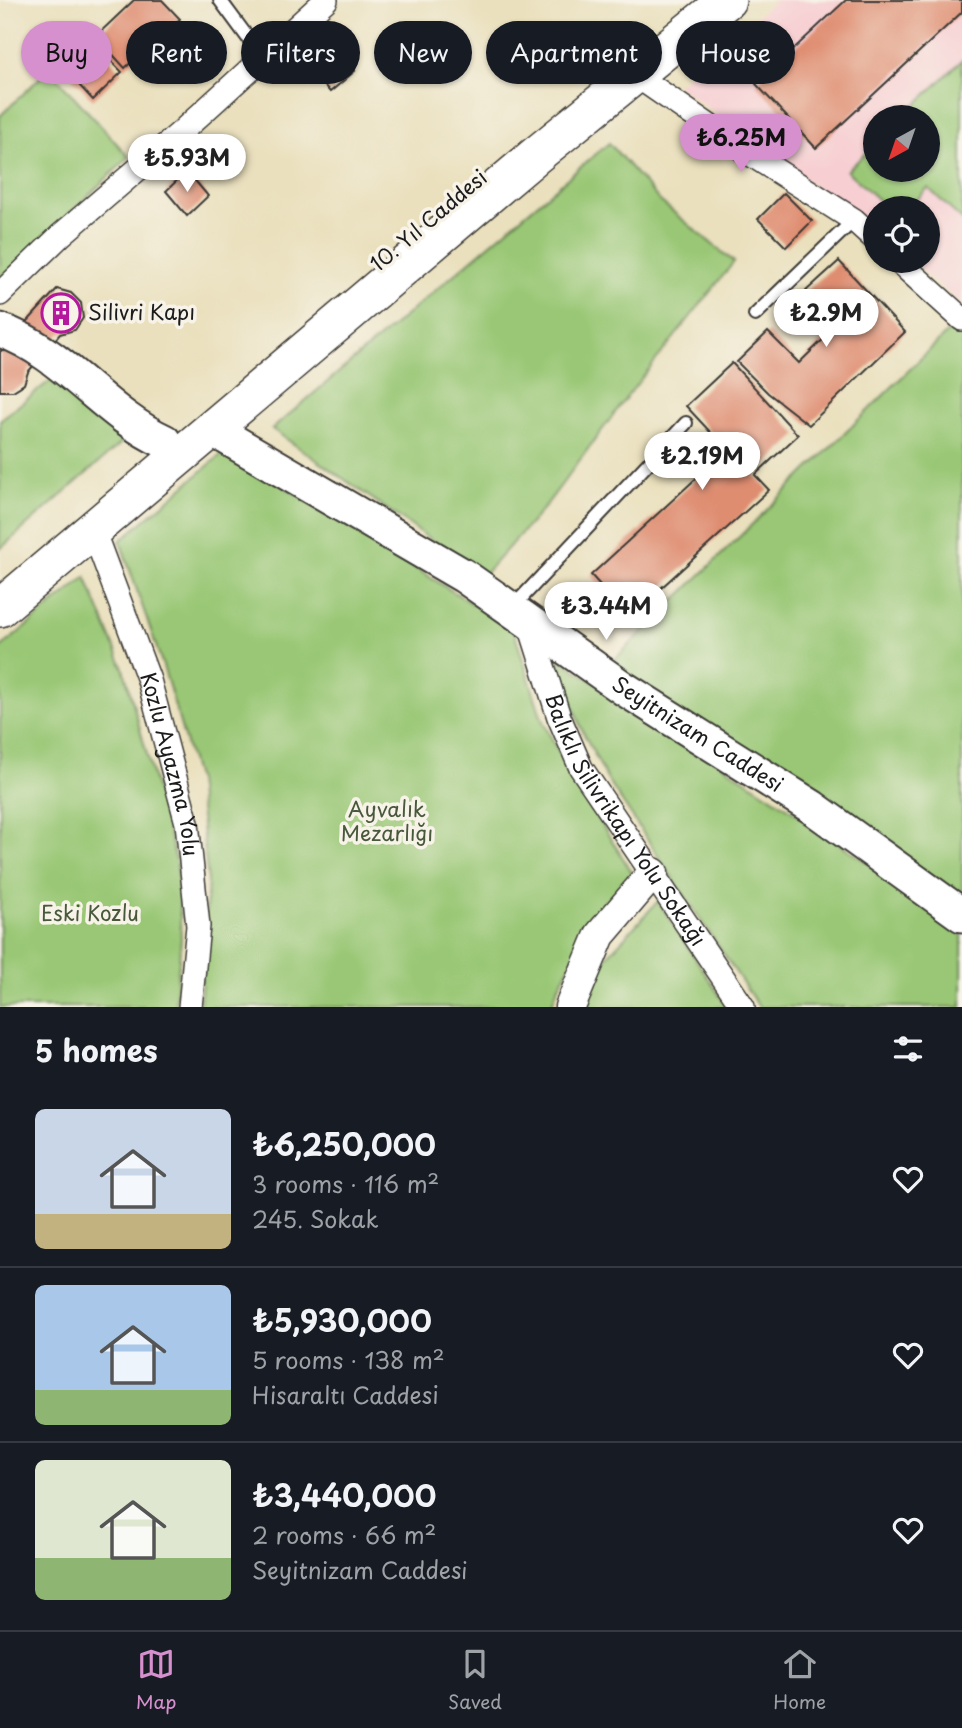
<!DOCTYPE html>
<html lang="en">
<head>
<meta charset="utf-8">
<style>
	:root { --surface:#171b24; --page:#20242c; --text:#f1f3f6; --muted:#9ea1a6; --line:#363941; --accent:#d690ce }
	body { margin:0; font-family:"Playpen Sans",sans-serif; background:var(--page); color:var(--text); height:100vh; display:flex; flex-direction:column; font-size:26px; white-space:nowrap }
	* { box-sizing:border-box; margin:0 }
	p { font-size:23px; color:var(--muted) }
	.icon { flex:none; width:38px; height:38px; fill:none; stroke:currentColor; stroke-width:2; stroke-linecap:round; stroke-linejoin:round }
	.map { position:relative; height:1007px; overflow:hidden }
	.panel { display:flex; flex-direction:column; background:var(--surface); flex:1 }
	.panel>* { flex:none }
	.top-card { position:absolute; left:21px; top:21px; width:920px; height:63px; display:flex; gap:14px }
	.needle { width:46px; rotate:220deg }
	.buttons { position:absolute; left:863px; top:105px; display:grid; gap:14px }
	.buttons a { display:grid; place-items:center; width:77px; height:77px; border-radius:50%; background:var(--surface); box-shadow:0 2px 5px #0004; font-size:35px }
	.price { position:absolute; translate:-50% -60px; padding:0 16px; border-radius:24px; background:#fff; color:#222; font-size:23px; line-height:46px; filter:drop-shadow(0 2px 4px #0008) }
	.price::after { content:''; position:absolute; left:50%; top:42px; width:21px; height:16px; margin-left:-10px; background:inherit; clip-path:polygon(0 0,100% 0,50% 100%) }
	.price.on { background:var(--accent); color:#111 }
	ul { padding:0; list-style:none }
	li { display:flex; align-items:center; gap:21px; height:175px; padding:0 35px }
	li+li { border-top:2px solid var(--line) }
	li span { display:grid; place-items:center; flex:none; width:196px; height:140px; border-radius:10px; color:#555 }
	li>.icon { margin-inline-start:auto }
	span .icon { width:84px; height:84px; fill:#fffc; stroke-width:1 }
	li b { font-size:30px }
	h2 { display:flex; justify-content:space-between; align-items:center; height:84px; padding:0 35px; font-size:30px }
	.chip { padding:0 24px; border-radius:32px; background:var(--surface); box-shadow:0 2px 5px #0004; font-size:24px; line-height:63px }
	.chip.on { background:var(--accent); color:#111 }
	.menu { display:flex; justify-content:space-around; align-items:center; height:98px; border-top:2px solid var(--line); background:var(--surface); font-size:19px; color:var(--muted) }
	.menu a { display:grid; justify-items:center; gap:4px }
	.menu .on { color:var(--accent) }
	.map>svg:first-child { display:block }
	.built { fill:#f7cfd3; fill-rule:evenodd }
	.green { fill:#99c775; stroke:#5a7248; stroke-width:2 }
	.building { fill:#df8d71 }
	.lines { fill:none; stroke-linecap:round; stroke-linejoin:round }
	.service-casing { stroke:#3b3934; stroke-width:16 }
	.minor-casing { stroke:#3b3934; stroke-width:26 }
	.tertiary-casing { stroke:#3b3934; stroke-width:33 }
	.secondary-casing { stroke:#3b3934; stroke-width:37 }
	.primary-casing { stroke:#3b3934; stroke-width:40 }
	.service { stroke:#fff; stroke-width:12 }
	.minor { stroke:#fff; stroke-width:23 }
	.tertiary { stroke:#fff; stroke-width:30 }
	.secondary { stroke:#fff; stroke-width:33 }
	.primary { stroke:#fff; stroke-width:37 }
	.labels { text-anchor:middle; stroke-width:7; stroke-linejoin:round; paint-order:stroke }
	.street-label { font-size:21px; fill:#1c1c1c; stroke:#f7f3e8 }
	.poi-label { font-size:21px; fill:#1c1c1c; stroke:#f7f3e8; text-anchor:start }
	.park-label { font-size:21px; fill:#48583b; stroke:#f7f3e8 }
</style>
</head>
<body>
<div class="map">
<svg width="962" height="1007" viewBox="0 0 962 1007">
	<rect width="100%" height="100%" fill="#f7f3e8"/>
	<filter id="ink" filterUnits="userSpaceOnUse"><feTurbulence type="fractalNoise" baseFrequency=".0143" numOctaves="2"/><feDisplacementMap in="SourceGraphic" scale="14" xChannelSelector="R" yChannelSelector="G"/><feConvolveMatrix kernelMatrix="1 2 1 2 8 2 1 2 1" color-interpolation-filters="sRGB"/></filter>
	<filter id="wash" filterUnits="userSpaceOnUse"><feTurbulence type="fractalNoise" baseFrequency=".00686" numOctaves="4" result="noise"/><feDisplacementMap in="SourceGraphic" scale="28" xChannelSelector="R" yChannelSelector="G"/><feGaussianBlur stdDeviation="1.57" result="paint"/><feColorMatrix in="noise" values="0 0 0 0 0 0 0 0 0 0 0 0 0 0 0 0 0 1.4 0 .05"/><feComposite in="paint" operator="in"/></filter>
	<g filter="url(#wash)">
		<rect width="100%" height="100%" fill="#eae0bd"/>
		<path class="built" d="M776 0H962V305L911 261H928V208H875V230L677 85ZM875 117H928V170H875Z"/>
		<g class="green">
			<path d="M962 60V220L928 188 909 208H887L847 171 875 144V170H928V117H903Z"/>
			<path d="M49 69 129 157 0 280V116Z"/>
			<path d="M609 143 660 201 734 262 626 398 544 508 483 576 272 429Z"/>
			<path d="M955 325 962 332V900L609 665Z"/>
			<path d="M55 377 127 438 0 549V420Z"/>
			<path d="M223 453 235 456 513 629 543 722 574 781 633 874 591 925 557 990 551 1007H200L208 881 197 781 163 666 120 541Z"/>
			<path d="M86 577 124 670 177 865 181 938 175 1007H0V648Z"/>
			<path d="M557 658 784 805 962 928V1007H759L607 779 581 728Z"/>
			<path d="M658 901 727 1007H584L600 964Z"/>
		</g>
		<g id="blocks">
			<g class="building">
				<path d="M134 0H162L180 19 159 39 162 42 152 51 148 47 125 68 96 36Z"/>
				<path d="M846 0H962V12L816 148 756 84Z"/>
				<path d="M94 43 122 72 93 100 65 70Z"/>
				<path d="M331 43 355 71 330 92 306 64Z"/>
				<path d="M187 171 208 196 187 216 166 191Z"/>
				<path d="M784 193 812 221 786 247 758 219Z"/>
				<path d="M839 261 905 332 809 425 768 393 737 362 768 332 799 363 838 325 806 291Z"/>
				<path d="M57 289 71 293 81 303 83 318 75 330 60 334 28 372 24 384 13 391H0V352Z"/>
				<path d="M732 363 798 435 755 475 769 490 629 617 591 575 727 450 686 406Z"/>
			</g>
		</g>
	</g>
	<g filter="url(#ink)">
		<use href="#blocks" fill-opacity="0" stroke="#3b3934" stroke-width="2"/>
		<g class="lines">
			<g class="service-casing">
				<g id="service">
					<path d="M220 0 262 57"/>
					<path d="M755 315 854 220"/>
					<path d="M511 609 686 423"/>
				</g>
			</g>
			<g class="minor-casing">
				<g id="minor">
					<path d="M634 74 744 150 854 220 875 239"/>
					<path d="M898 261 962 319"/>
					<path d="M0 294 61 235 180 133 326 0"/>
					<path id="s1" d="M93 530 149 680 187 823 198 926 190 1007"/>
					<path id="s2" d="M529 622 559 717 581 768 743 1007"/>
				</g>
			</g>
			<g class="tertiary-casing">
				<path id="tertiary" d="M570 1007 600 935 653 873"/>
			</g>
			<g class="secondary-casing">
				<g id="secondary">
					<path d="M0 330C64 352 104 414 164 441"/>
					<path id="s3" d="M212 429 464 576 623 688 812 807 962 915"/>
				</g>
			</g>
			<g class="primary-casing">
				<path id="primary" d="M0 608 535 156 727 0"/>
			</g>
			<use href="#service" class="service"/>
			<use href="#minor" class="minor"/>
			<use href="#tertiary" class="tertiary"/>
			<use href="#secondary" class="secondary"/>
			<use href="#primary" class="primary"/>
		</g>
	</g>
	<defs>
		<g id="building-ring" transform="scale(2.0125)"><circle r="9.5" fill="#f7f3e8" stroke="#b5179e" stroke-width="1.5"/><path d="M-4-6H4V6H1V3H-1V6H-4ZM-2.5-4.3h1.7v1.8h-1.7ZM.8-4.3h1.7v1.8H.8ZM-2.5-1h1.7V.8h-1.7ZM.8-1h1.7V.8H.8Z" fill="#b5179e"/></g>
	</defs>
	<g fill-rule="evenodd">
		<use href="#building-ring" x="61" y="313"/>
	</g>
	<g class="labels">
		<g class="street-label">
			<text transform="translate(429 221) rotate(-40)" y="7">10. Yıl Caddesi</text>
			<text dy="7" stroke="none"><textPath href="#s3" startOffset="574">Seyitnizam Caddesi</textPath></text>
			<text dy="7" stroke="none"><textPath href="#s1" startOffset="247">Kozlu Ayazma Yolu</textPath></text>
			<text dy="7" stroke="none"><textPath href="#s2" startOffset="222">Balıklı Silivrikapı Yolu Sokağı</textPath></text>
		</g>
		<g class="poi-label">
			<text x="88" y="320">Silivri Kapı</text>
		</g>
		<g class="park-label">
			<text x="387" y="817">Ayvalık<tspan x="387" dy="24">Mezarlığı</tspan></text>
			<text x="90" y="921">Eski Kozlu</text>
		</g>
	</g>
</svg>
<div class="buttons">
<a><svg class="needle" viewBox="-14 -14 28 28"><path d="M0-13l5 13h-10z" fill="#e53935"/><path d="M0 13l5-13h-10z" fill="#9ea1a6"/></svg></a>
<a><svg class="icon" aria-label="locate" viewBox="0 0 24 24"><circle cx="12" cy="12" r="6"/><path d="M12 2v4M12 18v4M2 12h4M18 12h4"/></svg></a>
</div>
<b class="price on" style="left:741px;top:174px">₺6.25M</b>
<b class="price" style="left:187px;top:194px">₺5.93M</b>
<b class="price" style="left:826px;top:349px">₺2.9M</b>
<b class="price" style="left:702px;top:492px">₺2.19M</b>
<b class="price" style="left:606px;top:642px">₺3.44M</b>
<div class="top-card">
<a class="chip on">Buy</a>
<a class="chip">Rent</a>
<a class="chip">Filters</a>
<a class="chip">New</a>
<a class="chip">Apartment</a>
<a class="chip">House</a>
</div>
</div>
<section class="panel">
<h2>5 homes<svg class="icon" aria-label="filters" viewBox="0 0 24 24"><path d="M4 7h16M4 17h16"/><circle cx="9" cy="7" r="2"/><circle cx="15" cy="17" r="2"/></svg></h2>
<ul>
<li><span style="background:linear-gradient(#c9d6e8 75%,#c2b280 0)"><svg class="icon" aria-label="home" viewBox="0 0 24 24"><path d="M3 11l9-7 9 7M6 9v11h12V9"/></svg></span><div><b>₺6,250,000</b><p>3 rooms · 116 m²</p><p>245. Sokak</p></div><svg class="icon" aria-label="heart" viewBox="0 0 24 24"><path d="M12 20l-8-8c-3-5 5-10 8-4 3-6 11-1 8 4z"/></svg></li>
<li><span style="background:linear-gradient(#a9c7e8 75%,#8fb573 0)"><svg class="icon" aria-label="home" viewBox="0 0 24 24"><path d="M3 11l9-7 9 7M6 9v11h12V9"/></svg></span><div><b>₺5,930,000</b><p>5 rooms · 138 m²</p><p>Hisaraltı Caddesi</p></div><svg class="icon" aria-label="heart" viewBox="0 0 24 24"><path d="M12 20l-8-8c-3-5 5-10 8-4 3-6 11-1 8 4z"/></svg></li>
<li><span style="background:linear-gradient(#dfe7d0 70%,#8fb573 0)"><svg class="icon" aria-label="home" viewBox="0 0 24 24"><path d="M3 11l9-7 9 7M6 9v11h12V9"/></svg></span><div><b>₺3,440,000</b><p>2 rooms · 66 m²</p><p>Seyitnizam Caddesi</p></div><svg class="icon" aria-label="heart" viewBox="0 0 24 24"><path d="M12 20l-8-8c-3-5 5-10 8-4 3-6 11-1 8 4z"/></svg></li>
</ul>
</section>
<nav class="menu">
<a class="on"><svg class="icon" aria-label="map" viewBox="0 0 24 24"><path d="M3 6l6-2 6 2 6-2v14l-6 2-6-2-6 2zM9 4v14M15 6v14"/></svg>Map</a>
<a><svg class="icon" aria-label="saved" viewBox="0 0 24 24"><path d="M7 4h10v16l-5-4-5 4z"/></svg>Saved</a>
<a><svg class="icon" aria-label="home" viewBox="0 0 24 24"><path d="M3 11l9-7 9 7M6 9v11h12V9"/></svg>Home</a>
</nav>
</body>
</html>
